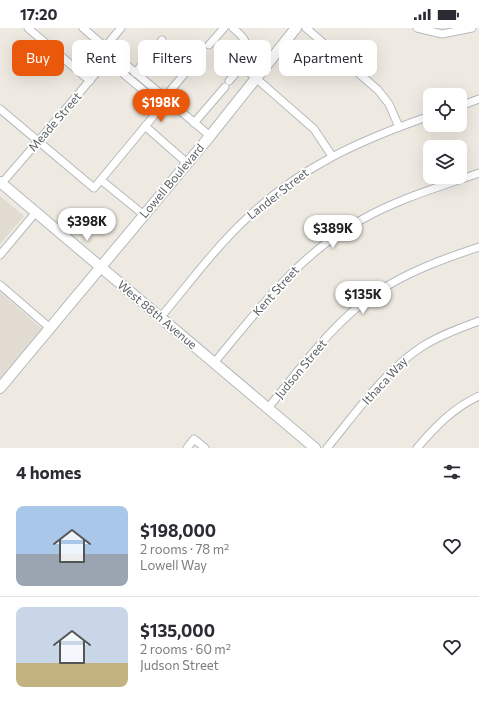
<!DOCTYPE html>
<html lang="en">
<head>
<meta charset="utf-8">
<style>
	:root { --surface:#fff; --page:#f7f7f7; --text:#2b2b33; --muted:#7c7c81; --line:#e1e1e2; --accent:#ea580c }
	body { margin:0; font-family:Commissioner,sans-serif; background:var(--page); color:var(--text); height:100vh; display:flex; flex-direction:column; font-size:15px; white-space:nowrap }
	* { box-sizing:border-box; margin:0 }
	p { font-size:13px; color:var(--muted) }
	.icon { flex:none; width:22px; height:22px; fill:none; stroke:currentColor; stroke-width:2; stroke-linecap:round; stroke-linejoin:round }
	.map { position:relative; height:420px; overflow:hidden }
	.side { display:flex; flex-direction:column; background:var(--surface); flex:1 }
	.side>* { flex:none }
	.top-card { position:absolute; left:12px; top:12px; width:455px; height:36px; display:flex; gap:8px }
	.controls { position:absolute; left:423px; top:60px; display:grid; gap:8px }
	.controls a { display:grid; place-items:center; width:44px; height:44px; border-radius:8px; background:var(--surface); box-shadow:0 4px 16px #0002; font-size:20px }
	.price { position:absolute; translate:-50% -34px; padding:0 9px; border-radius:14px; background:#fff; color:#222; font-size:13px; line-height:26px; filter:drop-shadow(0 1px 2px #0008) }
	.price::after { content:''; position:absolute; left:50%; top:24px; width:12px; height:9px; margin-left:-6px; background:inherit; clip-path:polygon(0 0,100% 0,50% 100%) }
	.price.current { background:var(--accent); color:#fff }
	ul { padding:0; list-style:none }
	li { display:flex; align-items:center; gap:12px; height:100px; padding:0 16px }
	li+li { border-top:1px solid var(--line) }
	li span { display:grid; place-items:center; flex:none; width:112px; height:80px; border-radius:8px; color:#555 }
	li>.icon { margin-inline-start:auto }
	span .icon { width:48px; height:48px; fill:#fffc; stroke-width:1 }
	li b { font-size:17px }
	h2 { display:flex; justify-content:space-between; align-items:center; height:48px; padding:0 16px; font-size:17px }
	.pill { padding:0 14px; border-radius:8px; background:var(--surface); box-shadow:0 4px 16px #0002; font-size:14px; line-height:36px }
	.pill.current { background:var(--accent); color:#fff }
	.status { display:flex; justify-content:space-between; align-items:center; height:28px; padding:0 20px; background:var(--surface); direction:ltr }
	.status svg { height:11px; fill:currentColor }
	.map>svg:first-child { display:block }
	.education { fill:#e1dbd2 }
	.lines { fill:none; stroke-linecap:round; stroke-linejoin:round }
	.street-casing { stroke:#b5b9be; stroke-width:9 }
	.secondary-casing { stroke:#b3b9be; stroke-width:12 }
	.street { stroke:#fff; stroke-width:7 }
	.secondary { stroke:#fff; stroke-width:10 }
	.labels { text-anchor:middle; stroke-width:3.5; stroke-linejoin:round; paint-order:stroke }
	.street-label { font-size:12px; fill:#5a6064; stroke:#fff }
</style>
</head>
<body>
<div class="status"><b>17:20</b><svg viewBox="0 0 49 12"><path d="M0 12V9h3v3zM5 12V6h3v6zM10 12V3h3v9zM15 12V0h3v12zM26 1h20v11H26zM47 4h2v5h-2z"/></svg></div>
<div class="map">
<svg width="479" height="420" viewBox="0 0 479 420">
	<rect width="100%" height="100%" fill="#efeae1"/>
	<g class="education">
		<path d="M0 168 24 188 0 216Z"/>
		<path d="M0 264 42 301 0 351Z"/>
	</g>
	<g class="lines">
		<g class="street-casing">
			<g id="street">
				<path d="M28 0 90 53"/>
				<path d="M83 0 210 108"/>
				<path d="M233 0C253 17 244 15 242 38L314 101 332 128"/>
				<path d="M306 0 378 62 389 76 399 99"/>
				<path d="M417 0 442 6 472 0"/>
				<path d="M209 17 224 0"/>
				<path d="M105 19 121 0"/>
				<path d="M135 45 162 12"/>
				<path d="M229 53 242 38"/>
				<path d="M165 69 191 38"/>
				<path d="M460 78 479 71"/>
				<path d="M0 81 94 160 162 78 107 32C72 74 37 115 2 155"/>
				<path d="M194 95 225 59"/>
				<path d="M145 98 187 135"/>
				<path d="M101 152 144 187"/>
				<path d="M0 227 36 184"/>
				<path d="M0 257 50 300"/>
				<path d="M160 290C188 257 214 221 246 191 300 139 360 112 430 88"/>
				<path d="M214 335C258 282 299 226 361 192 398 171 439 159 479 145"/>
				<path d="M268 380C301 340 332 295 376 265 407 244 443 231 479 219"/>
				<path d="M187 420 194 411 205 420"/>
				<path d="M327 420C356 385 384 343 423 318 440 307 460 300 479 293"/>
				<path d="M417 420C435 399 453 380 479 368"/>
			</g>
		</g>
		<g class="secondary-casing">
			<g id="secondary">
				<path d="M0 154 315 420"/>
				<path d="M0 360 210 108 296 0"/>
			</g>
		</g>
		<use href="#street" class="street"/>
		<use href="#secondary" class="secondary"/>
	</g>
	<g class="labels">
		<g class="street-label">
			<text transform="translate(55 94) rotate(-49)" y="4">Meade Street</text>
			<text transform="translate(172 153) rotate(-50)" y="4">Lowell Boulevard</text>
			<text transform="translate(278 166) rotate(-38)" y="4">Lander Street</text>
			<text transform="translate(276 263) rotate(-48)" y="4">Kent Street</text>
			<text transform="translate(157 287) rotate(40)" y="4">West 88th Avenue</text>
			<text transform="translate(301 341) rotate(-50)" y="4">Judson Street</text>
			<text transform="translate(385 353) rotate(-47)" y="4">Ithaca Way</text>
		</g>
	</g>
</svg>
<div class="controls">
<a><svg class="icon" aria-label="locate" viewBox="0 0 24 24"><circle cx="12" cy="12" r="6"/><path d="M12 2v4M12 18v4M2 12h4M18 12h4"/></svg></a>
<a><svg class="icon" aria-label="layers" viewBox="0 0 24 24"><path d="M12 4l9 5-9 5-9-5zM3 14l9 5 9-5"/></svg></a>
</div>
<b class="price current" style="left:161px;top:95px">$198K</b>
<b class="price" style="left:87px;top:214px">$398K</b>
<b class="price" style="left:333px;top:221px">$389K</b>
<b class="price" style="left:363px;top:287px">$135K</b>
<div class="top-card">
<a class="pill current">Buy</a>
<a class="pill">Rent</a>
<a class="pill">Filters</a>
<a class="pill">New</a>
<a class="pill">Apartment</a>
</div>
</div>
<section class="side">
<h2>4 homes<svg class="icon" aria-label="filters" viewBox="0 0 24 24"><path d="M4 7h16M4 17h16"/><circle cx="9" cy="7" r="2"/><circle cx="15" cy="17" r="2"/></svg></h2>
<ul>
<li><span style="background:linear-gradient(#a9c7e8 60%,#9aa5b1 0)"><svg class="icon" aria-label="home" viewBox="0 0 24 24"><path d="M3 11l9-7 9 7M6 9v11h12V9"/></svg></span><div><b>$198,000</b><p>2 rooms · 78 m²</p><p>Lowell Way</p></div><svg class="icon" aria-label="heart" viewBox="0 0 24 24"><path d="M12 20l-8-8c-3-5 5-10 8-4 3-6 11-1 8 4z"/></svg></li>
<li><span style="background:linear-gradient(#c9d6e8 70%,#c2b280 0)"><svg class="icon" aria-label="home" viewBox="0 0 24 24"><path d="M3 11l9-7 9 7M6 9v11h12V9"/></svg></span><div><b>$135,000</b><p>2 rooms · 60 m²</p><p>Judson Street</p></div><svg class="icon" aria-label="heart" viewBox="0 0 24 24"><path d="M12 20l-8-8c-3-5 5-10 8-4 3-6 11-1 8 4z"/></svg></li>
</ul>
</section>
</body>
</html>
